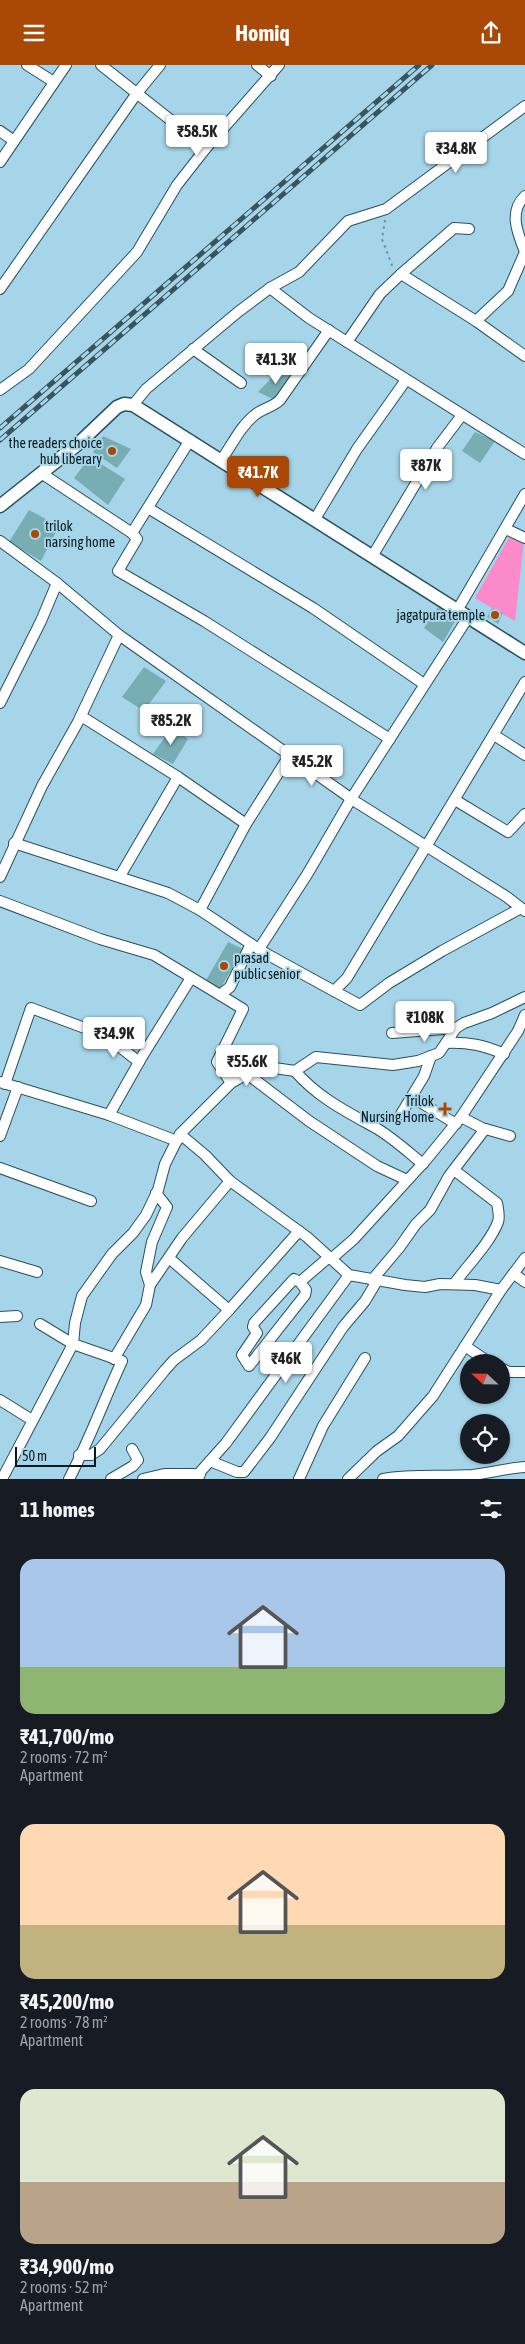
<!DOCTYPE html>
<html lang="en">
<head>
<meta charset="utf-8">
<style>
	:root { --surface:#171b24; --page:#242831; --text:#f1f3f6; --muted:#9ea1a6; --accent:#aa4906 }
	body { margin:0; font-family:"Asap Condensed",sans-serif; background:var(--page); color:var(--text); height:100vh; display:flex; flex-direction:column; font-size:19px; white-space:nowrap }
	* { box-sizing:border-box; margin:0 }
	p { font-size:16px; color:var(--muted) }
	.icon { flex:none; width:28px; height:28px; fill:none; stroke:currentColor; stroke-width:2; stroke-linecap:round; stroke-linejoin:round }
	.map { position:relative; height:1414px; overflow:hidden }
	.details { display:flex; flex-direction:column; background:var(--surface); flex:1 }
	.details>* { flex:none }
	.needle { width:32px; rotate:292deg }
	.tools { position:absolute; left:460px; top:1289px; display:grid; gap:10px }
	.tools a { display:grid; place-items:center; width:50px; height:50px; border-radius:50%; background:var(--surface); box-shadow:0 1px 4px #0004; font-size:25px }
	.scale { position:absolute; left:15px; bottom:12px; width:81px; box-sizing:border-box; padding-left:5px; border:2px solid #081b22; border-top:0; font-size:14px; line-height:18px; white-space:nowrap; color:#081b22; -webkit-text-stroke:4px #a6d5e9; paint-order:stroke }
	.price { position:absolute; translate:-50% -42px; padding:0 11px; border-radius:5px; background:#fff; color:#222; font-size:16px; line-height:32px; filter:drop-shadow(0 1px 2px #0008) }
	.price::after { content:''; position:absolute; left:50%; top:30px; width:15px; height:11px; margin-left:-8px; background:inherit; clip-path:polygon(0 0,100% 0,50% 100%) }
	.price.selected { background:var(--accent); color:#fff }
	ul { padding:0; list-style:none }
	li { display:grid; align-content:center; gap:10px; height:265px; padding:0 20px }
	li span { display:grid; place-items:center; height:155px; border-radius:15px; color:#555 }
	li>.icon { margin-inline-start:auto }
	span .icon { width:90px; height:90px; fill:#fffc; stroke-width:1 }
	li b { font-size:21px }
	h2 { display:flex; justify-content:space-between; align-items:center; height:60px; padding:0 20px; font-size:21px }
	header { display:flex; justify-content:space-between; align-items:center; height:65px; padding:0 20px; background:var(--accent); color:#fff; font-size:22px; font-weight:700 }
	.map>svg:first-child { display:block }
	.green { fill:#fa8ac9 }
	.building { fill:#78adb4 }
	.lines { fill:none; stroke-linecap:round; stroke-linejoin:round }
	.minor-casing { stroke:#255163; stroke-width:12 }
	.tertiary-casing { stroke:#255163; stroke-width:15 }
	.path { stroke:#6c90a0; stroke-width:2; stroke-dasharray:2.5 4; stroke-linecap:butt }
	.minor { stroke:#fff; stroke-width:10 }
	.tertiary { stroke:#fff; stroke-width:12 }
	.rail-casing { stroke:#38545f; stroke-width:5 }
	.rail { stroke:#a6d5e9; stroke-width:3; stroke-dasharray:9; stroke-linecap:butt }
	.poi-dot { fill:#aa4906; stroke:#a6d5e9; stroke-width:2 }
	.labels { text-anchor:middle; stroke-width:4; stroke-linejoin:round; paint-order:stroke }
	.poi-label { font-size:14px; fill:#081b22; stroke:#a6d5e9; text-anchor:end }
</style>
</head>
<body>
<header><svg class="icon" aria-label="menu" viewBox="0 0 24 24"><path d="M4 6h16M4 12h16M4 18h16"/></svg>Homiq<svg class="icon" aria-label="share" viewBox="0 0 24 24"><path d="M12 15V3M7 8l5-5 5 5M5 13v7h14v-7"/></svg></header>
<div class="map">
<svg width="525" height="1414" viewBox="0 0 525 1414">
	<rect width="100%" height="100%" fill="#a6d5e9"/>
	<path class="green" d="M511 469 524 475 515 556 475 533Z"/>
	<g class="building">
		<path d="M280 304 292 312 275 335 258 327Z"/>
		<path d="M475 367 495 376 480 398 462 386Z"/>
		<path d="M103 371 131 384 117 403 93 387Z"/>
		<path d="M90 392 125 414 108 440 74 413Z"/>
		<path d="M29 445 59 461 41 496 9 477Z"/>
		<path d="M438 542 457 553 443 577 424 563Z"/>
		<path d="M492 543 503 548 498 559 487 552Z"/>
		<path d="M144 602 166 616 144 646 122 632Z"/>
		<path d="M172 662 188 674 173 699 153 689Z"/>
		<path d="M228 877 243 884 219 926 205 917Z"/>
	</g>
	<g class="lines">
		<g class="minor-casing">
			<g id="minor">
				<path d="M27 0 54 17"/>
				<path d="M101 0 206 83 279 0"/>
				<path d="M257 0 271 11"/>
				<path d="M0 66 14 76"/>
				<path d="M0 97 66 0"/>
				<path d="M401 209 476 256 525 291"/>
				<path d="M270 223 309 253 525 389"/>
				<path d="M0 224 137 28 160 0"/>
				<path d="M476 256 508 226 525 187C518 169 508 147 525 131"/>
				<path d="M347 277 380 229 401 209 454 163 469 164"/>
				<path d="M193 284 241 318"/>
				<path d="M0 325 29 304 137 187 177 120 206 83"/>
				<path d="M133 340 146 324 238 247 270 223 299 207 348 156 386 144 525 41"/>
				<path d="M222 394C232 380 241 360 256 349 264 343 273 342 280 335L329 265"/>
				<path d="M41 408 132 468 190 375"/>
				<path d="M148 443 313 543 424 619"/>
				<path d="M315 454 357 384 406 315"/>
				<path d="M506 464 525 473"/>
				<path d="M132 468 137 474 118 506 204 556 390 674"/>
				<path d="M0 476 57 518 119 570 78 657 42 721 0 812"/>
				<path d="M373 490 437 383 462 350"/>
				<path d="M458 544 525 429"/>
				<path d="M119 570 356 737 507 832 525 846"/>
				<path d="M0 638 41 556 57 518"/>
				<path d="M81 651 178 712 246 759"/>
				<path d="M494 670 525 690"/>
				<path d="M455 735 508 767 525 749"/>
				<path d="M14 778 168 828 200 845 263 887 334 926 347 913 525 617"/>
				<path d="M120 811 178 712"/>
				<path d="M0 836 100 874 154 890 220 930 230 922 251 879"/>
				<path d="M200 845 246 759 289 691"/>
				<path d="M259 884 308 808 351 734 469 551"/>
				<path d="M334 926 360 940 389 918 442 886 521 843"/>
				<path d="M220 930 243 944 217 997 231 1018"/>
				<path d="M392 968 456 963"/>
				<path d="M446 978C468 977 484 980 504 989"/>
				<path d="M295 1006C317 1032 347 1047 376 1063 393 1073 408 1087 423 1099"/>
				<path d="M246 1008 309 1056 377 1101 407 1115"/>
				<path d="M0 1017 109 1050 177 1076"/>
				<path d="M5 1019 31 943 106 971 139 997"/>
				<path d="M412 1032 456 1059"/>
				<path d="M401 1049 424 1011 431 991"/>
				<path d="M109 1050 143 990 191 913"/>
				<path d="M461 1052 482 1063 510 1071"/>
				<path d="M180 1069 205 1090 230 1116 307 1172 349 1210 405 1220 425 1222 440 1219 475 1220 501 1225"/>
				<path d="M0 1071 18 1022"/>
				<path d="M0 1103 91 1136"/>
				<path d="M454 1105 497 1138C498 1144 500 1151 498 1157 490 1178 467 1201 454 1219"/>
				<path d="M169 1193 229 1245 299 1166"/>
				<path d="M331 1194 354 1174 426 1095 461 1052 518 966 525 950"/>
				<path d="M0 1196 37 1207"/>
				<path d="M514 1209 525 1217"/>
				<path d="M372 1215 399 1183 416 1159 430 1145 449 1111 485 1064"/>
				<path d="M300 1217 306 1225 305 1230 249 1301 242 1290 257 1268 253 1262 254 1258 294 1214 300 1217 329 1192"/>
				<path d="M150 1220 182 1173 230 1116"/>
				<path d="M0 1252 17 1251"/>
				<path d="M40 1259 73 1279 122 1296C104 1335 89 1376 69 1414"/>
				<path d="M465 1281 490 1298"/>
				<path d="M114 1294 146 1240 150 1220 146 1207 152 1177 167 1142 156 1128"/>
				<path d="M501 1303 509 1307H525"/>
				<path d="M0 1335 32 1355"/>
				<path d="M79 1390H91L100 1384 165 1305 174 1295 201 1275 229 1245"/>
				<path d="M210 1396 237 1407H244L270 1373 343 1262 365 1236 377 1216"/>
				<path d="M2 1414 73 1279 75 1258 82 1231 112 1189 133 1168 146 1150 158 1125 165 1099 180 1069 231 1018 261 1001 295 1006 316 992 393 1000 418 996 439 988 456 963 464 958 492 948 525 932"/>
				<path d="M111 1414 133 1401 138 1395 132 1384"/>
				<path d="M143 1414 164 1409H200"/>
				<path d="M198 1414 201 1406 226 1378 349 1210"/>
				<path d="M299 1414 323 1361 365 1293"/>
				<path d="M348 1414 377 1386 398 1371 433 1331 501 1225 525 1193"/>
				<path d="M383 1414C412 1409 442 1412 472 1410 490 1408 507 1403 525 1402"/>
			</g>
		</g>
		<g class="tertiary-casing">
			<path id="tertiary" d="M0 441 78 379 117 342 124 339 133 340 525 588"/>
		</g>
		<path class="path" d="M385 155 382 174 393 203"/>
		<use href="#minor" class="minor"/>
		<use href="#tertiary" class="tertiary"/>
		<g class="rail-casing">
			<g id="rail">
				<path d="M0 363 419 0"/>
				<path d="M0 375 432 0"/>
			</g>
		</g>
		<use href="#rail" class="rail"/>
	</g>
	<g class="poi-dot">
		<circle cx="112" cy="386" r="5"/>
		<circle cx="35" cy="469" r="5"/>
		<circle cx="495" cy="550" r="5"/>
		<circle cx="224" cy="901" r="5"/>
		<path d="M442.5 1036.5h5v5h5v5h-5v5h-5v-5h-5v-5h5z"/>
	</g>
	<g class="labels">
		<g class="poi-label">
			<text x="102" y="383">the readers choice<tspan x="102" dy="16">hub liberary</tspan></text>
			<text x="45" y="466" text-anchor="start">trilok<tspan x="45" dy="16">narsing home</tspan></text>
			<text x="485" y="555">jagatpura temple</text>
			<text x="234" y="898" text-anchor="start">prasad<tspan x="234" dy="16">public senior</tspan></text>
			<text x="434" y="1041">Trilok<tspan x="434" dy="16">Nursing Home</tspan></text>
		</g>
	</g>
</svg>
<div class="tools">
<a><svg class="needle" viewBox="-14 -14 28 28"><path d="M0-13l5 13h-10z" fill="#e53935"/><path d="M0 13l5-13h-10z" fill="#9ea1a6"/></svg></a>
<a><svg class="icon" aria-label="locate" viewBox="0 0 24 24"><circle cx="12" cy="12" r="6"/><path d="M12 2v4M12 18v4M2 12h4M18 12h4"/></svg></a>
</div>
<div class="scale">50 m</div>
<b class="price" style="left:197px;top:92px">₹58.5K</b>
<b class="price" style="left:456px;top:109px">₹34.8K</b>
<b class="price" style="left:276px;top:320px">₹41.3K</b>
<b class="price" style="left:426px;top:426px">₹87K</b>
<b class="price selected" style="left:258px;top:433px">₹41.7K</b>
<b class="price" style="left:171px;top:681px">₹85.2K</b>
<b class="price" style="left:312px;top:722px">₹45.2K</b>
<b class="price" style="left:425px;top:978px">₹108K</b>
<b class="price" style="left:114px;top:994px">₹34.9K</b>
<b class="price" style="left:247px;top:1022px">₹55.6K</b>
<b class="price" style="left:286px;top:1319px">₹46K</b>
</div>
<section class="details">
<h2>11 homes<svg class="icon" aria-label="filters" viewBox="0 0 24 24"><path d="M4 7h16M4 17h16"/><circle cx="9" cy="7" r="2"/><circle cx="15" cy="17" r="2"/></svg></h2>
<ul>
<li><span style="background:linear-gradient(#a9c7e8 70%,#8fb573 0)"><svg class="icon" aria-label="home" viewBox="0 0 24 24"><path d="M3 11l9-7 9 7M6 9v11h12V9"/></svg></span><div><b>₹41,700/mo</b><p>2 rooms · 72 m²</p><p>Apartment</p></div></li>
<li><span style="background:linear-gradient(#ffd9b3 65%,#c2b280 0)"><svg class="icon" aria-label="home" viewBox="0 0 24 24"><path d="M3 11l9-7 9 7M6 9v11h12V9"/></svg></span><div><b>₹45,200/mo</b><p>2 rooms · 78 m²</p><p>Apartment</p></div></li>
<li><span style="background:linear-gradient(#dfe7d0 60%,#b9a48a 0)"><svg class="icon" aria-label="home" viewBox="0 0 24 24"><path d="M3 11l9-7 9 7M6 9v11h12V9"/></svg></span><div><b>₹34,900/mo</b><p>2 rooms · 52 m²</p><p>Apartment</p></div></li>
</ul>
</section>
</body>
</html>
